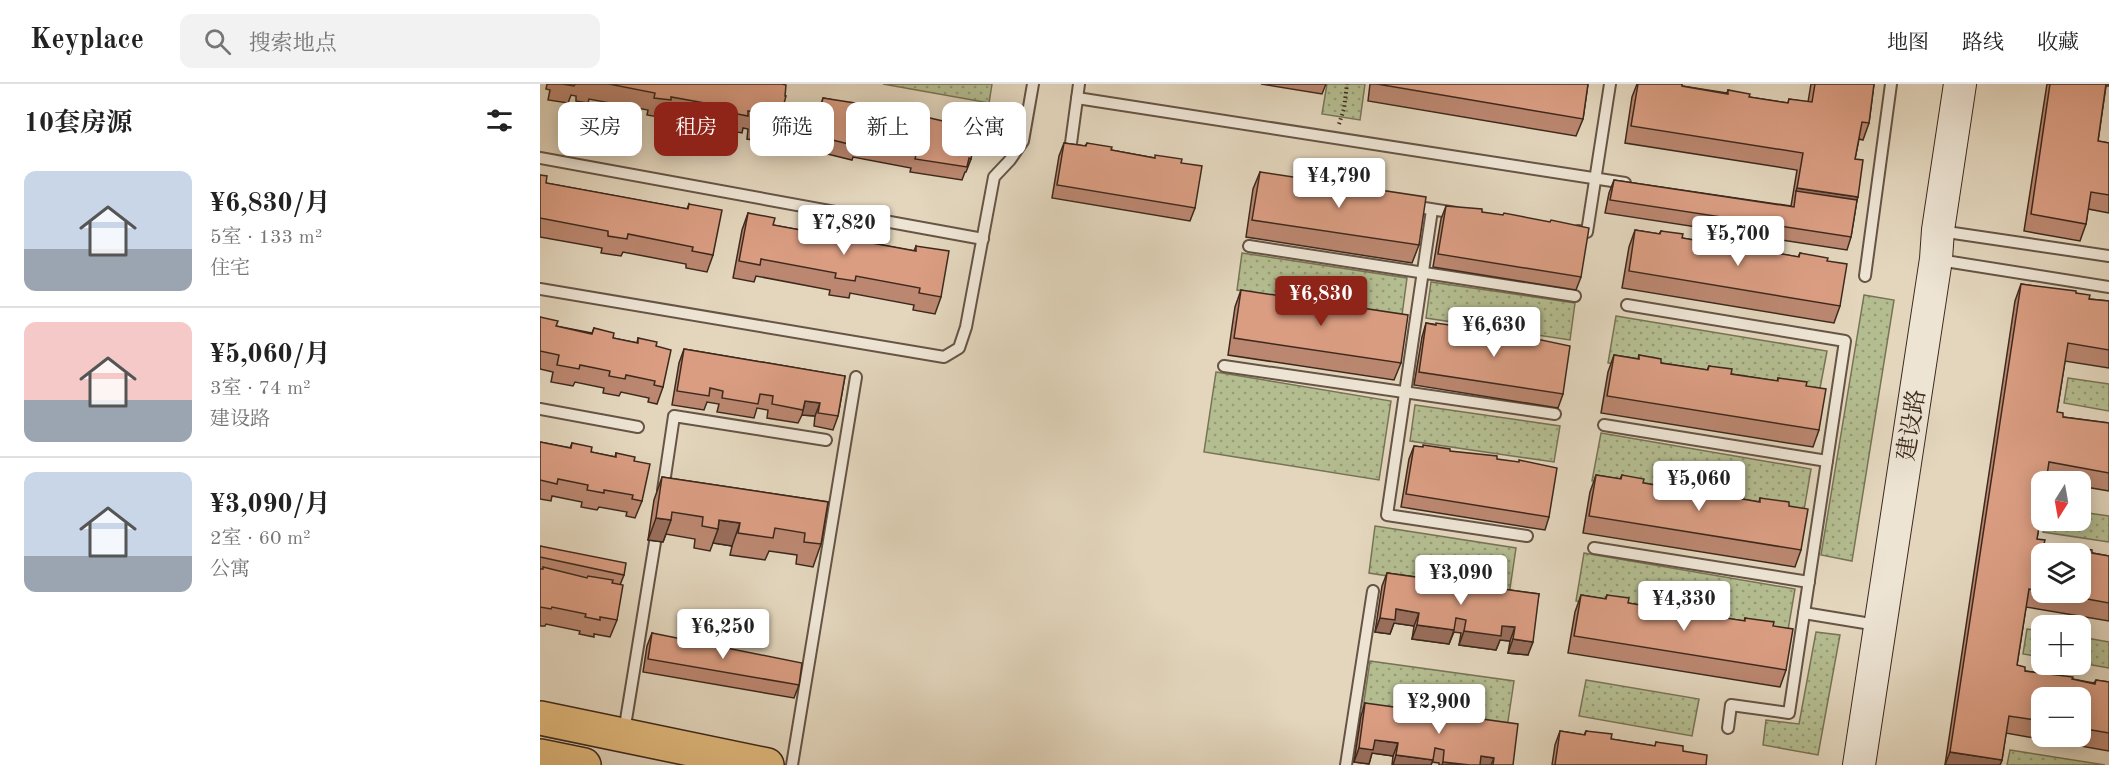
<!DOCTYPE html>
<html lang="zh">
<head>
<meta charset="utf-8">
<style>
	:root { --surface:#fff; --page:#f2f2f2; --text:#222; --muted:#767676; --line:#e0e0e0; --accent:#8f2418 }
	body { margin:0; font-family:"Old Standard TT","Noto Serif SC",serif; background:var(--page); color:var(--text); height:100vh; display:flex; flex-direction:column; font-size:22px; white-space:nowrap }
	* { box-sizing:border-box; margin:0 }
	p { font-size:20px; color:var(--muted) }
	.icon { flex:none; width:33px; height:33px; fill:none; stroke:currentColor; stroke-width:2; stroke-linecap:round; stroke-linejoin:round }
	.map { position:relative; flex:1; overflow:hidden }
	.sheet { display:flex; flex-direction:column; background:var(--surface); width:540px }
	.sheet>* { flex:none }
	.hud { position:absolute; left:18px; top:18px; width:570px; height:54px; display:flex; gap:12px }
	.needle { width:39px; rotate:191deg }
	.controls { position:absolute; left:1491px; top:387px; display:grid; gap:12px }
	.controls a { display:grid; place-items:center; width:60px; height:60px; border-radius:12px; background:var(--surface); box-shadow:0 3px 15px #0003; font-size:30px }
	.price { position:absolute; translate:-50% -51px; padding:0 14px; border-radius:6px; background:#fff; color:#222; font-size:20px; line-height:39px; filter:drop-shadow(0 2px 3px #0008) }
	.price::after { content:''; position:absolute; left:50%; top:36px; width:18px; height:14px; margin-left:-9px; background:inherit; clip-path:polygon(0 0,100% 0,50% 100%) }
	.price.active { background:var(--accent); color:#fff }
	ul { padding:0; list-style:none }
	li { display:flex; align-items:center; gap:18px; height:150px; padding:0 24px }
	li+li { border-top:2px solid var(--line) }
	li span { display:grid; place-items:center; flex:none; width:168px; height:120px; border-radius:12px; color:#555 }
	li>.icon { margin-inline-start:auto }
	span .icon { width:72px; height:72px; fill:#fffc; stroke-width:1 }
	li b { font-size:26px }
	h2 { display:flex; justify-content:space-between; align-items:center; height:72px; padding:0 24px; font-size:26px }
	.pill { padding:0 21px; border-radius:12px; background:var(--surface); box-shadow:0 3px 15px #0003; font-size:21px; line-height:54px }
	.pill.active { background:var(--accent); color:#fff }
	header { display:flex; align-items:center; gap:36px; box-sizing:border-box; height:84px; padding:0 30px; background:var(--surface); border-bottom:2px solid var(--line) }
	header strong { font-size:28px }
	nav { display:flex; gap:33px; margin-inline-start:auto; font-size:21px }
	.search { width:420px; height:54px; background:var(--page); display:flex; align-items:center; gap:15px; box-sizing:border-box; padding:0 21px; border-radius:12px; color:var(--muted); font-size:22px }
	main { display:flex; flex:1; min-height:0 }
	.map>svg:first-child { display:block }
	.grass { fill:url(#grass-dots); stroke:#787356; stroke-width:1.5 }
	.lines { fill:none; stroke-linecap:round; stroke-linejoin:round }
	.lane-casing { stroke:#665445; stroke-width:14 }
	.secondary-casing { stroke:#3d291d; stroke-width:34 }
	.primary-casing { stroke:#3d291d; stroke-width:36 }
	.path { stroke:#3d291d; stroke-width:4; stroke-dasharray:1.5 3; stroke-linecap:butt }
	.lane { stroke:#ede4d4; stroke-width:10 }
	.secondary { stroke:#ede4d4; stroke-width:32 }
	.primary { stroke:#e2bb7e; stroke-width:33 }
	.wall { fill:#bb8770; stroke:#3d291d; stroke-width:1.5; fill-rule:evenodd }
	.shaded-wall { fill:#996e5b; stroke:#3d291d; stroke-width:1.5 }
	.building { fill:#da9d82; stroke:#3d291d; stroke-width:1.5 }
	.labels { text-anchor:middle; stroke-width:4.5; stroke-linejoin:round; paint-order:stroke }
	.street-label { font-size:24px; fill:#3d291d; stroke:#ede4d4 }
</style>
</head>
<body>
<header>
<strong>Keyplace</strong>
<div class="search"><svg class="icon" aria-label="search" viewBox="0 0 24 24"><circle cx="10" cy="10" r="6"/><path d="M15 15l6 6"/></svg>搜索地点</div>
<nav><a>地图</a><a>路线</a><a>收藏</a></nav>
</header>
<main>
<section class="sheet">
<h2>10套房源<svg class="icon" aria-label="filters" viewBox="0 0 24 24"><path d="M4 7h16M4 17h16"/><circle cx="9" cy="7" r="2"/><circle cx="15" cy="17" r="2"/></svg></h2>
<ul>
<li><span style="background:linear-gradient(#c9d6e8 65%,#9aa5b1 0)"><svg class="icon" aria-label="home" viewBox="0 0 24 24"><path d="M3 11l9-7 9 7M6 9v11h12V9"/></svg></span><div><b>¥6,830/月</b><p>5室 · 133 m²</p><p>住宅</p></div></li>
<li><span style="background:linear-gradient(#f6c9c9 65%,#9aa5b1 0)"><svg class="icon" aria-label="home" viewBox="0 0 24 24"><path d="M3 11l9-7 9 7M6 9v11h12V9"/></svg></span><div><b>¥5,060/月</b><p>3室 · 74 m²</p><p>建设路</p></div></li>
<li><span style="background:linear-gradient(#c9d6e8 70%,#9aa5b1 0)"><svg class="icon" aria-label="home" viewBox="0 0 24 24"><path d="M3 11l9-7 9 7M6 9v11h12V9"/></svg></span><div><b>¥3,090/月</b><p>2室 · 60 m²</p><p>公寓</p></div></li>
</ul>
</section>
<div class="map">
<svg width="1569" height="681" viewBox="0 0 1569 681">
	<defs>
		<pattern id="grass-dots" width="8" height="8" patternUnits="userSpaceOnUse" patternTransform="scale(1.5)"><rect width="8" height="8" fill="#b4bd90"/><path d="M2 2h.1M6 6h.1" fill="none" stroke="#949a75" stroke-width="1.8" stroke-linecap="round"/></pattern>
	</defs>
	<rect width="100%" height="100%" fill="#e3d6bd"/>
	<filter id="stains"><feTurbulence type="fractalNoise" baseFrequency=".00333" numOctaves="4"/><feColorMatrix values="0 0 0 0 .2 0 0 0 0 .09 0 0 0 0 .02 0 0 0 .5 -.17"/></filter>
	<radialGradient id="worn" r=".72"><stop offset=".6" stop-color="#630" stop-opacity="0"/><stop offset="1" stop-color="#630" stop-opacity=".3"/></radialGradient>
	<g class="grass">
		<path d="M343 0H452L449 19Z"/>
		<path d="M787 0H825L820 36 782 30Z"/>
		<path d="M702 169 867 194 862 231 697 206Z"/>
		<path d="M891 198 1035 219 1030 256 886 234Z"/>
		<path d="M1324 211 1354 216 1312 477 1281 471Z"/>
		<path d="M1076 232 1287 267 1278 315 1068 279Z"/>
		<path d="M676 288 851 317 839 396 664 368Z"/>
		<path d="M1528 294 1569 300V327L1524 319Z"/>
		<path d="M875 321 1020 342 1014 378 870 357Z"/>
		<path d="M1061 349 1271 385 1263 432 1052 397Z"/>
		<path d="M1541 428 1569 432V458L1503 448 1505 437 1540 436Z"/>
		<path d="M835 442 976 464 969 511 829 489Z"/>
		<path d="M1044 469 1255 505 1247 552 1036 517Z"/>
		<path d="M1487 545 1501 547V573L1483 570Z"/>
		<path d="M1276 548 1300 551 1278 671 1223 661 1226 636 1259 640Z"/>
		<path d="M1541 553 1569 558V584L1541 579Z"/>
		<path d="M830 577 974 597 967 644 823 624Z"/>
		<path d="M1046 596 1159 615 1152 652 1039 632Z"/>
		<path d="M1470 666 1565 681H1467Z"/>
	</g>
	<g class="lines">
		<g class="lane-casing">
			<g id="lane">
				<path d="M537 14 1085 99"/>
				<path d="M531 59 539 0"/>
				<path d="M0 74 443 155"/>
				<path d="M872 122 916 129"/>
				<path d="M892 126 847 431 987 452"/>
				<path d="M1038 147 1047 148 1070 0"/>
				<path d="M1400 147 1569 172"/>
				<path d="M709 162 1035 212"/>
				<path d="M1399 176 1569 203"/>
				<path d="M1325 192 1351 0"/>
				<path d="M0 205 404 273 419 264 426 243 454 93 470 76 483 57 493 0"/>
				<path d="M1087 221 1305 257 1249 629 1191 621 1188 644"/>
				<path d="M684 282 1015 330"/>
				<path d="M0 325 98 343"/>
				<path d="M1064 341 1287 377"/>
				<path d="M123 406 134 332 286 356"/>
				<path d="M1054 464 1269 498"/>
				<path d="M1264 529 1337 541"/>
				<path d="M84 648 115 458"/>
				<path d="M252 681 316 293"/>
				<path d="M806 681 833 507"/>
			</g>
		</g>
		<g class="secondary-casing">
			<path id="secondary" d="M1319 681 1396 175 1398 146 1420 0"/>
		</g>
		<g class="primary-casing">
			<g id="primary">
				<path d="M0 634 227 681"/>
				<path d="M0 672 44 681"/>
			</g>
		</g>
		<path class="path" d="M799 40 804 25 807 0"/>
		<use href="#lane" class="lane"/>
		<use href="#secondary" class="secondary"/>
		<use href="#primary" class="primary"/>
	</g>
	<g class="wall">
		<path d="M7 0H242L238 42 232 59 207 55 208 45 203 44 202 49 186 46 187 41 126 30 124 34 107 31 108 26 49 15 48 19 36 17V12L31 11 28 19 8 16 10 6 6 5Z"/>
		<path d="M721 0H786L782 10Z"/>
		<path d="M830 0H1048L1043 35 1036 52 828 17Z"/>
		<path d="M1097 0H1142V2L1187 9 1188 6 1209 13 1248 19 1249 15 1268 18 1271 0H1334L1329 39 1323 56 1319 55 1315 75 1317 116 1311 153 1307 166 1065 129 1069 109 1074 96 1251 122 1257 86 1085 59 1092 13Z"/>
		<path d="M1507 0H1569V2H1566L1558 57 1569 59V129L1548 125 1546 140 1540 157 1484 147Z"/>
		<path d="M283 14 334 24 432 55 431 75 426 88H425L422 96 370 88 371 84 313 73 312 76 271 66 273 59H271L279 27Z"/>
		<path d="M524 59 545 62 547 59 571 66 641 79 655 124 650 137 512 114 519 72Z"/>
		<path d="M720 88 879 161 872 179 706 153 713 105Z"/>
		<path d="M0 91 6 99 147 125 149 120 173 171 167 188 146 184V180L83 168 81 172 61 169 62 164 0 153Z"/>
		<path d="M906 122 942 128 1041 193 1036 206 893 183 901 135Z"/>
		<path d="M208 129 233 141 374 167 376 162 401 213 395 230 373 226 374 221 310 209 309 214 289 211 290 206 216 192 214 198 193 194 202 146Z"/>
		<path d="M1095 146 1119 150 1121 147 1142 154 1189 162 1190 157 1213 165 1258 173 1260 169 1287 177 1300 222 1294 239 1082 204 1089 163Z"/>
		<path d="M1481 200 1536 209 1549 215 1569 217V284L1525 277 1517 328 1523 333 1569 339V407L1540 402V398H1514L1506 396 1497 455 1504 460 1569 472V537L1486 523 1477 581 1485 587 1532 595 1554 599 1556 596 1569 598V667L1466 649 1462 676 1460 681H1405L1475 217ZM1502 470 1540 508H1502ZM1502 614H1540V652H1502Z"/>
		<path d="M701 206 861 279 854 296 688 271 695 223Z"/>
		<path d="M0 233 16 242 52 249 54 244 73 254 97 259 98 254 116 262 123 303 117 320 108 318 109 314 81 308 79 312 63 309 64 304 35 298 33 302 11 298 13 288 0 285Z"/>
		<path d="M886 239 923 245 1023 310 1018 324 874 301 882 253Z"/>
		<path d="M144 265 305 292 298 332 293 346 274 342 275 332 262 331 258 339 227 334 228 326 217 324 214 334 177 328 179 320 167 318 164 326 132 321 139 279Z"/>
		<path d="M1074 271 1098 275 1099 271 1121 279 1167 286 1169 282 1191 290 1237 297 1238 294 1266 302 1279 346 1273 363 1061 329 1068 288Z"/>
		<path d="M0 358 30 364 32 359 51 368 75 373 76 369 94 377 102 417 95 434 86 432 87 428 59 423 57 426 41 423 42 418 12 412 11 417 0 415Z"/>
		<path d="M874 362 957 375 1009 433 1005 446 861 423 869 375Z"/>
		<path d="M1056 391 1080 395 1082 391 1103 399 1149 406 1151 402 1173 410 1219 418 1220 414 1249 422 1261 466 1255 483 1043 449 1050 408Z"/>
		<path d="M122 393 288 418 281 460 273 483 256 480 257 471 229 467 225 476 190 471 192 462 173 459 170 467 154 464 155 455 126 450 123 458 108 456 114 416Z"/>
		<path d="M0 462 84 491 80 501 77 536 70 553 54 550V553L39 550 40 547 6 540 5 542H0Z"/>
		<path d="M847 489 999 510 988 571 968 569 970 557 960 556 956 566 919 561 921 549 914 548 909 560 872 555 874 542 854 539 850 550 835 548 842 502Z"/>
		<path d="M1041 511 1065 515 1067 511 1088 519 1134 527 1136 522 1158 530 1204 537 1205 534 1233 542 1246 586 1240 603 1028 569 1035 528Z"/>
		<path d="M112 549 259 601 254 614 103 588 107 562Z"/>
		<path d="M825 619 973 681H899V679L892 678 891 681H852L853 672 832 669 829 680 814 678 821 632Z"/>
		<path d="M1020 647 1044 651 1046 647 1071 655 1115 662 1116 658 1143 667 1166 681H1012L1015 661Z"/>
	</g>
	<g class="shaded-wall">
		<path d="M1257 104 1318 113 1312 130 1256 107Z"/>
		<path d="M265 317 280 319 275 332 262 331Z"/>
		<path d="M116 434 131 436 123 458 108 456Z"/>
		<path d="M179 436 200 439 192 462 173 459 178 445Z"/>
		<path d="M856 525 879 529 874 542 854 539 850 550 835 548 840 534Z"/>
		<path d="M877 541 914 546 909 560 872 555Z"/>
		<path d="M962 542 975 543 970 557 960 556 956 566 919 561 924 547Z"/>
		<path d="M973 555 993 558 988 571 968 569Z"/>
		<path d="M835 656 858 659 853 672 832 669 829 680 814 678 819 664Z"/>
		<path d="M1410 668 1462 676 1460 681H1405Z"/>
		<path d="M856 671 893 676 891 681H853Z"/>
		<path d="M941 672 954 674 951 681H938Z"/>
		<path d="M903 678 930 681H902Z"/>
	</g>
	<g class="building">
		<path d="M22 0H35L34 2Z"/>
		<path d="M69 0H242L246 1 245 12H246L238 42 213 38 214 28 208 27V32L192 29 193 24 131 13V16L114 14 115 9Z"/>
		<path d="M837 0H1048L1043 35Z"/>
		<path d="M1098 0H1142V2L1188 10V6L1210 10 1209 13 1248 19 1249 15 1272 18 1275 0H1334L1329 39 1322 38 1315 75 1323 76 1318 113 1257 104 1263 69 1091 42Z"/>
		<path d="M1510 0H1566L1558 57 1569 59V111L1551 108 1546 140 1491 130Z"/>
		<path d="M283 14 334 22V24L381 33V32L434 44 432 55H435L431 75 429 74 427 83 375 75 376 71 318 59 317 62 276 52 278 46 275 45Z"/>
		<path d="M524 59 546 62 547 59 572 63 571 66 615 74V71L642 75 641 79 662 82 655 124 517 101Z"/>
		<path d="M720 88 886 113 879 161 712 136Z"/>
		<path d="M0 91 7 92 6 99 148 125 149 120 182 126 173 171 152 167 153 163 88 150 87 155 68 152V147L0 134Z"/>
		<path d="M1074 96 1254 123 1256 107 1317 116 1311 153 1070 116Z"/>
		<path d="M906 122 942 125V128L963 131 964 129 1010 138 1011 136 1049 144 1041 193 898 170Z"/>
		<path d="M208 129 235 134 233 141 376 167V162L409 167 401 213 379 209 380 204 316 192 315 197 295 194 296 189 221 175 220 181 199 177Z"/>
		<path d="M1095 146 1120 150 1121 147 1143 150 1142 154 1190 162V157L1213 161V165L1259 173 1260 169 1288 174 1287 177 1307 180 1300 222 1089 187Z"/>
		<path d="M1481 200 1536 207V209L1550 211 1549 215 1569 217V266L1528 259 1517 328 1523 329V333L1569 339V389L1509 378 1506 398H1502V424L1497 455 1505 456 1504 460 1552 466V469L1569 472V519L1509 508H1540V470H1502V507L1489 505 1477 581 1485 583V587L1533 593 1532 595 1555 600 1556 596 1569 598V649L1540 644V614H1502V637L1469 632 1462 676 1410 668Z"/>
		<path d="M701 206 868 231 861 279 694 254Z"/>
		<path d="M0 233 18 237 16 242 52 250 54 244 74 249 73 254 98 259V254L117 258 116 262 131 266 123 303 114 301 115 297 86 291 85 295 69 292 70 287 40 281 39 285 17 281 19 271 0 267Z"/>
		<path d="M886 239 896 241V239L923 243V245L944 249 945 246 991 256 992 254 1030 262 1023 310 879 288Z"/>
		<path d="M144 265 305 292 298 332 278 329 280 319 265 317 263 326 232 320 233 312 220 310 218 320 182 314 183 307 170 304 169 312 137 307Z"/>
		<path d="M1074 271 1099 275V271L1121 275V279L1168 286 1169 282 1192 285 1191 290 1238 297V294L1267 298 1266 302 1286 305 1279 346 1067 312Z"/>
		<path d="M0 358 31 364 32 359 52 363 51 368 76 373V369L95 373 94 377 110 380 102 417 92 415 93 411 64 406V409L47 406 48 401 18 395 17 400 0 396Z"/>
		<path d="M883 361 910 365V367L957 372V375L979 378V376L1017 384 1009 433 866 410 874 362 883 363Z"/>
		<path d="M1056 391 1081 395 1082 391 1104 395 1103 399 1150 407 1151 402 1174 406 1173 410 1220 418V414L1249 418V422L1268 425 1261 466 1049 432Z"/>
		<path d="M122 393 288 418 281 460 264 458 265 449 235 444 233 454 198 449 200 439 179 436 178 445 162 442 163 433 132 428 131 436 116 434Z"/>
		<path d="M0 462 86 479 84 491 0 473Z"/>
		<path d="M3 483 47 494 48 492 73 496 72 499 83 501 77 536 60 533V536L45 533 46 530 12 523 11 525 0 523V485H3Z"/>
		<path d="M847 489 999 510 993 558 973 555 975 543 962 542 961 552 924 547 926 536 916 534 914 546 877 541 879 529 856 525 855 536 840 534Z"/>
		<path d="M1041 511 1066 515 1067 511 1089 514 1088 519 1135 527 1136 522 1159 526 1158 530 1205 537V534L1234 538 1233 542 1253 545 1246 586 1034 552Z"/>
		<path d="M112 549 262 579 259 601 108 575Z"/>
		<path d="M825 619 978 640 973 681H953L954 674 941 672 940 681H930L903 678 904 666 895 664 893 676 856 671 858 659 835 656 833 666 819 664Z"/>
		<path d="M1020 647 1045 651 1046 647 1072 650 1071 655 1115 662 1116 658 1143 662V667L1167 671 1166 681H1015Z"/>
	</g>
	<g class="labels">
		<g class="street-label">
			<text transform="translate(1371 341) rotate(-81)" y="8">建设路</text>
		</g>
	</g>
	<rect width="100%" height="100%" filter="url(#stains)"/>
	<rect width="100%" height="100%" fill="url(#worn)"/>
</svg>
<div class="controls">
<a><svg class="needle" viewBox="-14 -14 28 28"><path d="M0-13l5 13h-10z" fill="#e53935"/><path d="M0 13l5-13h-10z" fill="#767676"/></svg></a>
<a><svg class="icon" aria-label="layers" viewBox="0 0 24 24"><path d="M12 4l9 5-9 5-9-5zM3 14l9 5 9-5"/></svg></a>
<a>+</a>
<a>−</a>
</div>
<b class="price" style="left:799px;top:125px">¥4,790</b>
<b class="price" style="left:304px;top:172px">¥7,820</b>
<b class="price" style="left:1198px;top:183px">¥5,700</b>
<b class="price active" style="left:781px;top:243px">¥6,830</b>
<b class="price" style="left:954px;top:274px">¥6,630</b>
<b class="price" style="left:1159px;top:428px">¥5,060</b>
<b class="price" style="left:921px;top:522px">¥3,090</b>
<b class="price" style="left:1144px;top:548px">¥4,330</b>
<b class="price" style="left:183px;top:576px">¥6,250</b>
<b class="price" style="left:899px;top:651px">¥2,900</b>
<div class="hud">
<a class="pill">买房</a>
<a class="pill active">租房</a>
<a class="pill">筛选</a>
<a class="pill">新上</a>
<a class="pill">公寓</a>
</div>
</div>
</main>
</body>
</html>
